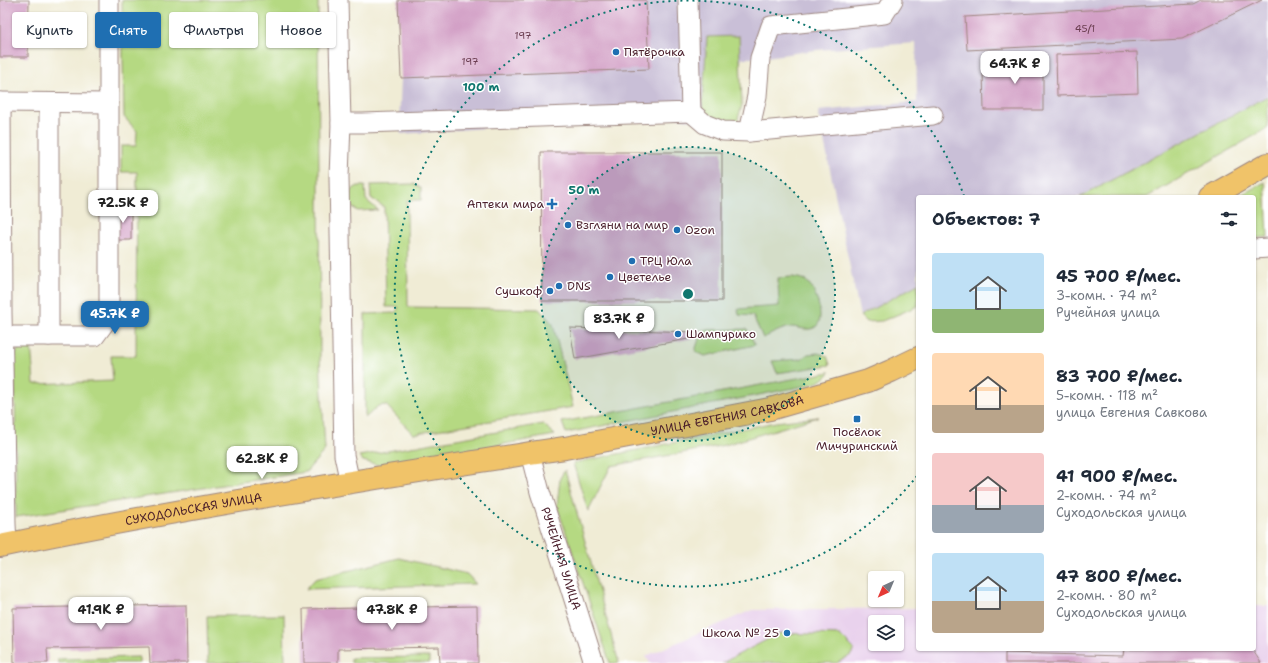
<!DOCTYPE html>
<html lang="ru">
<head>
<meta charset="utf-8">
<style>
	:root { --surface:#fff; --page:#f6f6f7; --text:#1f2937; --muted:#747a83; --accent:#1f6fb2 }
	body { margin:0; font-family:"Shantell Sans",sans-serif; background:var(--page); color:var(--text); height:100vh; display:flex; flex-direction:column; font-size:15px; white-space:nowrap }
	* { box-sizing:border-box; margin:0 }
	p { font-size:13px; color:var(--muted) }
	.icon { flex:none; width:22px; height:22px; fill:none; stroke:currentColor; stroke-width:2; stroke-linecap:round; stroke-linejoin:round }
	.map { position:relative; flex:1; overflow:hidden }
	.sheet { position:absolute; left:916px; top:195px; width:340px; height:456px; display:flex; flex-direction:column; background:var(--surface); border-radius:4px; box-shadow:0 1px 3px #0004 }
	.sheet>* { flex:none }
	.top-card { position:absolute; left:12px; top:12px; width:380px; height:36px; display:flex; gap:8px }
	.needle { width:26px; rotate:224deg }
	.tools { position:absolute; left:868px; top:571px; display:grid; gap:8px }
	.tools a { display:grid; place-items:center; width:36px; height:36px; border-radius:4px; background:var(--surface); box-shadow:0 1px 3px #0004; font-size:20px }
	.price { position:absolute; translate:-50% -34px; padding:0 9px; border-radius:8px; background:#fff; color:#222; font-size:13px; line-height:26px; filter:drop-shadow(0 1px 2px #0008) }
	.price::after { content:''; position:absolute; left:50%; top:24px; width:12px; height:9px; margin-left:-6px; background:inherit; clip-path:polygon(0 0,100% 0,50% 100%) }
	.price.active { background:var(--accent); color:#fff }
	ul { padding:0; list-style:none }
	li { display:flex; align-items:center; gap:12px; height:100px; padding:0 16px }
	li span { display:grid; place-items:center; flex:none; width:112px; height:80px; border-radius:4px; color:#555 }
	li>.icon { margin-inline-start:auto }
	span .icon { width:48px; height:48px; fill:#fffc; stroke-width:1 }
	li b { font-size:17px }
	h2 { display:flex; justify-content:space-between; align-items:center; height:48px; padding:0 16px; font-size:17px }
	.tag { padding:0 14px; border-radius:4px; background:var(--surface); box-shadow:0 1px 3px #0004; font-size:14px; line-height:36px }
	.tag.active { background:var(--accent); color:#fff }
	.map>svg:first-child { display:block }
	.built { fill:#e9d2ed; fill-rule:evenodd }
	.industrial { fill:#c9bfd7 }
	.green { fill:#b5d982; stroke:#807c56 }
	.building { fill:#d3a0c6 }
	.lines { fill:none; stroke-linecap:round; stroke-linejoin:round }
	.minor-casing { stroke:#9d8680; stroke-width:21 }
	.major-casing { stroke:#9d8680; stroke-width:24 }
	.minor { stroke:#fff; stroke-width:19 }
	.major { stroke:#f0c369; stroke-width:22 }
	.ring { fill:none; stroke:#0f766e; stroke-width:2; stroke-dasharray:2 4 }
	.poi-dot { fill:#1f6fb2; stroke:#fff; stroke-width:1.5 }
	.labels { text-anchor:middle; stroke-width:3; stroke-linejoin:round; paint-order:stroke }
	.number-label { font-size:10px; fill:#6c3f52 }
	.poi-label { font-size:12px; fill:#4a1f2b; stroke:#fff; text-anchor:start }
	.street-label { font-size:12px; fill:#4a1f2b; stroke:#fff }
	.centre { fill:#0f766e; stroke:#fff; stroke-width:2 }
	.ring-label { font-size:12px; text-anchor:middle; font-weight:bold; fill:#0f766e; stroke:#fff; stroke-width:3; stroke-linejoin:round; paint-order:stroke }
</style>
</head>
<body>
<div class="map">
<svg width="1268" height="663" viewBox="0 0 1268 663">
	<rect width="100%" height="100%" fill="#fff"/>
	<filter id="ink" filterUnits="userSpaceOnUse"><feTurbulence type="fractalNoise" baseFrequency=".025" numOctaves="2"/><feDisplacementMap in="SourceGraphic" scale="8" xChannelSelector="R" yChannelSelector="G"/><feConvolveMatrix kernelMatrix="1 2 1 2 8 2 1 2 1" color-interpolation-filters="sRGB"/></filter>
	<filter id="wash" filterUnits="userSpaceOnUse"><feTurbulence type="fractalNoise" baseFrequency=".012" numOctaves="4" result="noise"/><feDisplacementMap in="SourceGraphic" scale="16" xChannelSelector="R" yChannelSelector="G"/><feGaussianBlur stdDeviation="0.9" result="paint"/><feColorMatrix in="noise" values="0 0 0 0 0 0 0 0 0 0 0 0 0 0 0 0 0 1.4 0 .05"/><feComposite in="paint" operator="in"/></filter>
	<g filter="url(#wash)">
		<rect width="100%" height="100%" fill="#f0ecd5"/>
		<path class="built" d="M1254 606H1268V663H650L646 656 752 610 918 608V649H1254ZM875 622H897V644H875Z"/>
		<path class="industrial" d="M398 0H1268V96L1080 197H918V284L860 316 818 111 917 102 916 43 816 50 760 58H742L731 98 705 124 668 115 401 134 399 125 401 78Z"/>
		<g class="green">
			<path d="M122 0H318L320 358 325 450 306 472 16 517 15 356 21 343H31L34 384 113 381 111 356H136L137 172H121V146H136L137 131 124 117Z"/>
			<path d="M739 36 742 105 737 122 728 127 702 111 707 37Z"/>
			<path d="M1268 96V128L1147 197H1080Z"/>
			<path d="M1265 182 1268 237 1254 238V197H1237Z"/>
			<path d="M414 184 421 188V200H407L408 307 539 309 553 324 573 407 413 434 386 405 378 406 365 418V314L395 313 399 307H386L384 207 371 198 370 185Z"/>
			<path d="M358 186H365L366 200 378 210 358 211 351 206C348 197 348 191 358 186Z"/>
			<path d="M792 277C806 279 809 281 815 294 819 303 826 327 810 329 804 330 798 327 792 327 782 328 772 334 763 338L753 316 739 315 738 309 779 306 778 278Z"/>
			<path d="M918 284V306L882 321 866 322 860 316Z"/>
			<path d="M747 329 755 345 705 356 695 351 702 330Z"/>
			<path d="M818 353 827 356 830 365 777 373 772 361 801 359 808 354Z"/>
			<path d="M830 372C825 380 818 382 809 385L566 433 562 422Z"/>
			<path d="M818 417 725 445 611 466 588 511 573 463 776 422Z"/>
			<path d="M543 424 555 435 382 466 363 461 359 456Z"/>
			<path d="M565 470 619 663H610L557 506 560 478Z"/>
			<path d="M399 558 467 574 476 584 306 589 315 579Z"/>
			<path d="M284 615 285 663H208L207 616Z"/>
			<path d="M780 633 840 635 854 649 851 655 837 663H722Z"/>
			<path d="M139 657V663H58V659Z"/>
			<path d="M429 657V663H351V658Z"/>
		</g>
		<g id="blocks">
			<g class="building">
				<path d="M0 0H29L28 57H0Z"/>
				<path d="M398 0H646L649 69 401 78Z"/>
				<path d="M1201 0H1262L1182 39 967 50 965 17 1193 4Z"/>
				<path d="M1137 52 1138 93 1057 96 1056 55Z"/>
				<path d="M1004 56H1043V110H984L983 72H1004Z"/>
				<path d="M541 152H722V301H542Z"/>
				<path d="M115 208 131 209V240H115Z"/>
				<path d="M570 328 693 332 694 338 575 359Z"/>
				<path d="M186 605 187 663H150L149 647 47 649 48 663H14L13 608Z"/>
				<path d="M477 606 478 663H440L439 647 338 649V663H304L303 609Z"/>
				<path d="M1124 649H1252L1261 663H1005V653L1123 656Z"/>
			</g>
		</g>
	</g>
	<g filter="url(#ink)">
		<use href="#blocks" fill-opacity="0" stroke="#9d8680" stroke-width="1"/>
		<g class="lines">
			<g class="minor-casing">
				<g id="minor">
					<path d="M338 0 341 123 339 177 344 455 350 483"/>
					<path d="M0 102 109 103"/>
					<path d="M1 102 2 312 6 524 7 544"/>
					<path d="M691 112 705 124 723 131 749 132 933 115"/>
					<path d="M341 123H363L691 112 688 0"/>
					<path d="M749 132 757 96 760 58 771 26 884 14 893 0"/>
					<path d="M1254 249 1268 248"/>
					<path d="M0 336H95L109 317V0"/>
					<path d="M49 336V103"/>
					<path id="s1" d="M530 453 540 492 594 663"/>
				</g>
			</g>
			<g class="major-casing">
				<g id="major">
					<path d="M1210 197 1268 164"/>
					<path id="s2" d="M0 546C176 509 353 482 530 453L565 448 770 409 868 381 891 371 918 358"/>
				</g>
			</g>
			<use href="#minor" class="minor"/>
			<use href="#major" class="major"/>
		</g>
	</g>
	<circle cx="688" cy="294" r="147" fill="#0f766e" fill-opacity=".12"/>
	<g class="ring">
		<circle cx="688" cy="294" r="147"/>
		<path d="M917 476A293 293 0 1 1 964 196"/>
	</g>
	<g class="poi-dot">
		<circle cx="616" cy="52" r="4"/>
		<path d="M550 198h4v4h4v4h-4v4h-4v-4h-4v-4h4z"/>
		<circle cx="568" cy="225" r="4"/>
		<circle cx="677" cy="230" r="4"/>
		<circle cx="632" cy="261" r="4"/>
		<circle cx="610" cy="277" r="4"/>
		<circle cx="559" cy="286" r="4"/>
		<circle cx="550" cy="291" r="4"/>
		<circle cx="678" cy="334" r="4"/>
		<rect x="853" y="415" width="8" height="8" rx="2"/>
		<circle cx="787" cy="633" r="4"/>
	</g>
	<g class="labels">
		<g class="number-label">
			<text x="1085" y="32">45/1</text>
			<text x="523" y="39">197</text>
			<text x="470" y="65">197</text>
		</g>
		<g class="poi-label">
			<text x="624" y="56">Пятёрочка</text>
			<text x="544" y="208" text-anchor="end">Аптеки мира</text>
			<text x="576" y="229">Взгляни на мир</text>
			<text x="685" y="234">Ozon</text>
			<text x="640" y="265">ТРЦ Юла</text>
			<text x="618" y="281">Цветелье</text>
			<text x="567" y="290">DNS</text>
			<text x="542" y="295" text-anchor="end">Сушкоф</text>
			<text x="686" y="338">Шампурико</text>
			<text x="857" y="436" text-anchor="middle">Посёлок<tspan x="857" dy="14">Мичуринский</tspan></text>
			<text x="779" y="637" text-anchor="end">Школа № 25</text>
		</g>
		<g class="street-label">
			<text dy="4" stroke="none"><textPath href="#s2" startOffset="739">УЛИЦА ЕВГЕНИЯ САВКОВА</textPath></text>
			<text dy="4" stroke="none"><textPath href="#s2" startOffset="197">СУХОДОЛЬСКАЯ УЛИЦА</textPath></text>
			<text dy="4" stroke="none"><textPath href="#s1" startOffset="110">РУЧЕЙНАЯ УЛИЦА</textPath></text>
		</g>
	</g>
	<circle cx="688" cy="294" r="6" class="centre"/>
	<g class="ring-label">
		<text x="481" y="91">100 m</text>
		<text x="584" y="194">50 m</text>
	</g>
</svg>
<div class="tools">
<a><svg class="needle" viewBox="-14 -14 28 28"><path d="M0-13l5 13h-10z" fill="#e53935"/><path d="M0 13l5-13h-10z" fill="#747a83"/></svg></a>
<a><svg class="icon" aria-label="layers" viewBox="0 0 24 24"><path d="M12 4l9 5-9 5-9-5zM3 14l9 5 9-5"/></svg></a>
</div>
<b class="price" style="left:1015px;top:85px">64.7K ₽</b>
<b class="price" style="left:123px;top:224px">72.5K ₽</b>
<b class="price active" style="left:115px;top:335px">45.7K ₽</b>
<b class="price" style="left:619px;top:340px">83.7K ₽</b>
<b class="price" style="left:262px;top:480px">62.8K ₽</b>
<b class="price" style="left:101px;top:631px">41.9K ₽</b>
<b class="price" style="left:392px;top:631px">47.8K ₽</b>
<div class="top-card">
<a class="tag">Купить</a>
<a class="tag active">Снять</a>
<a class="tag">Фильтры</a>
<a class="tag">Новое</a>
</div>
<section class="sheet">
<h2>Объектов: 7<svg class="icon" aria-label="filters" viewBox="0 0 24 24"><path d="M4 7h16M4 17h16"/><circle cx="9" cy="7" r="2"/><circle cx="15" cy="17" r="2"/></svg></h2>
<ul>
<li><span style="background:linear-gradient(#bfe0f5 70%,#8fb573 0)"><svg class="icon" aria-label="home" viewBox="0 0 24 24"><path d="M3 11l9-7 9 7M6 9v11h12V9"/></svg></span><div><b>45 700 ₽/мес.</b><p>3-комн. · 74 m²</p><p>Ручейная улица</p></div></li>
<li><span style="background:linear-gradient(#ffd9b3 65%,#b9a48a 0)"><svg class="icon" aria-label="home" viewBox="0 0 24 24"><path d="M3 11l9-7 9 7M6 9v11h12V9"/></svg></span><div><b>83 700 ₽/мес.</b><p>5-комн. · 118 m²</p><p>улица Евгения Савкова</p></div></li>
<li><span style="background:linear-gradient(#f6c9c9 65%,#9aa5b1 0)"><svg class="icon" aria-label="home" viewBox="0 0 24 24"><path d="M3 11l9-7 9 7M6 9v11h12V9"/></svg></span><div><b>41 900 ₽/мес.</b><p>2-комн. · 74 m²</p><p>Суходольская улица</p></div></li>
<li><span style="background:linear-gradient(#bfe0f5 60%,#b9a48a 0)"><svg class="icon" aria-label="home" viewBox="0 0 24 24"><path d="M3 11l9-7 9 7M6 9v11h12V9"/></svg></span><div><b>47 800 ₽/мес.</b><p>2-комн. · 80 m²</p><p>Суходольская улица</p></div></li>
</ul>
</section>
</div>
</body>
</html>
